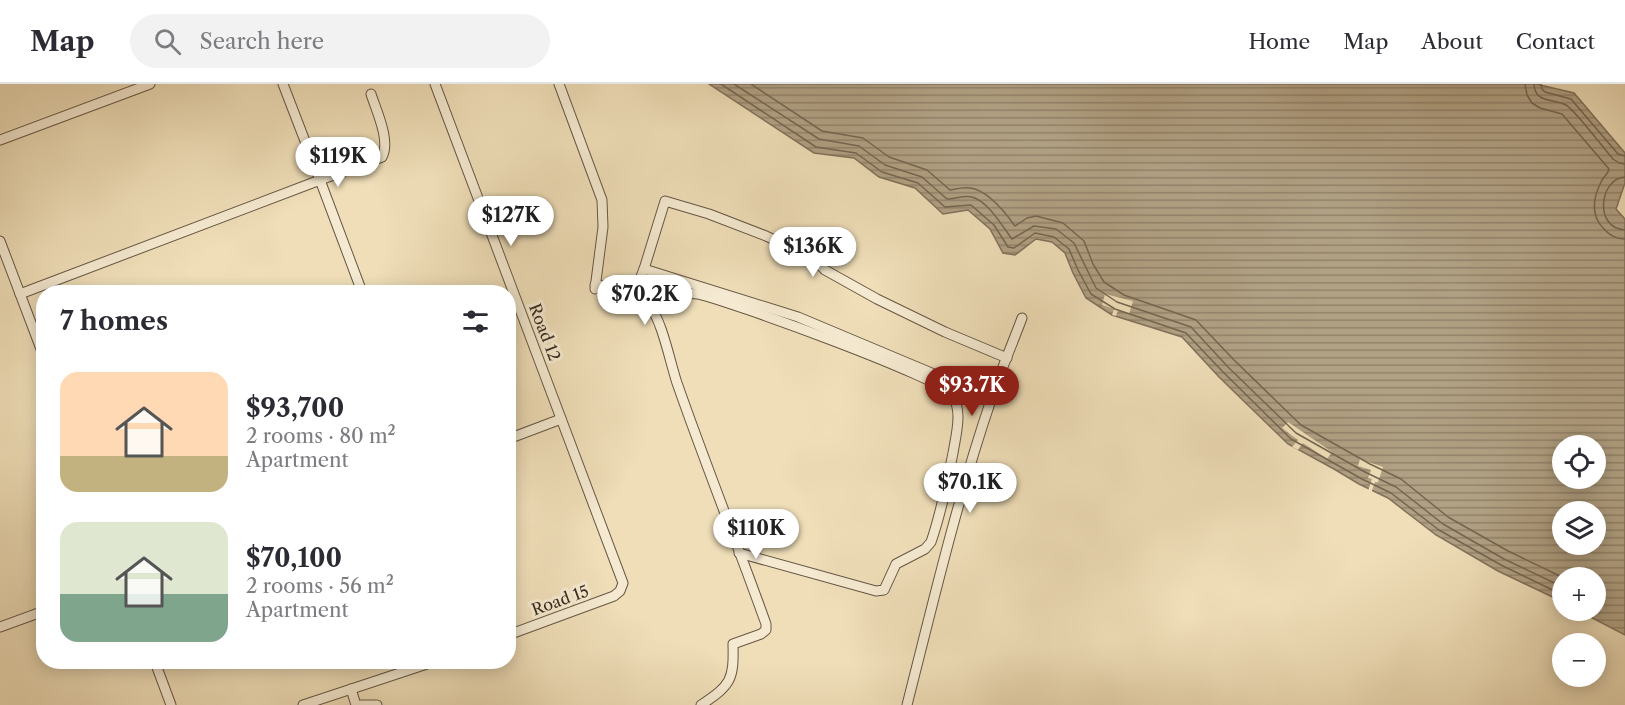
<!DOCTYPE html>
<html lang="en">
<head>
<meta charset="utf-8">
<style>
	:root { --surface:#fff; --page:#f2f2f3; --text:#2b2b33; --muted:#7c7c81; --line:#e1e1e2; --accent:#8f2418 }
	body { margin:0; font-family:"Libre Caslon Text",serif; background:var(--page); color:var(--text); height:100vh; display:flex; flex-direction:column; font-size:22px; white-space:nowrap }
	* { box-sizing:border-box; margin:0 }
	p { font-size:20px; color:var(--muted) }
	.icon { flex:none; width:33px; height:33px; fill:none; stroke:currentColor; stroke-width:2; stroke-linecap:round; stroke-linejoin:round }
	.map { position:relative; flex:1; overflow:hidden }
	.panel { position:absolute; left:36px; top:201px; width:480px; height:384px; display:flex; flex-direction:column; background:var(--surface); border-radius:24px; box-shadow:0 3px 15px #0003 }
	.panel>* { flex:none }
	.fabs { position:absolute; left:1552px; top:351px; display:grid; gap:12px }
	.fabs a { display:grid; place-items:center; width:54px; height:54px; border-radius:50%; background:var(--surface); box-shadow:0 3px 15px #0003; font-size:30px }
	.price { position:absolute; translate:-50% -51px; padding:0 14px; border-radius:21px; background:#fff; color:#222; font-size:20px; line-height:39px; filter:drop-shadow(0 2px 3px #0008) }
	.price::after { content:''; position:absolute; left:50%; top:36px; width:18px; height:14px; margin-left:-9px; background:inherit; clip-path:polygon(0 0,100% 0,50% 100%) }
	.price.selected { background:var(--accent); color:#fff }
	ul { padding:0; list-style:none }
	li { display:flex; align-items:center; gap:18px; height:150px; padding:0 24px }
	li span { display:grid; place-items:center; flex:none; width:168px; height:120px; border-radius:18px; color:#555 }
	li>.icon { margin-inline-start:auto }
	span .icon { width:72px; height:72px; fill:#fffc; stroke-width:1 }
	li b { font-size:26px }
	h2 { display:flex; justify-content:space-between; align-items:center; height:72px; padding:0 24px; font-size:26px }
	header { display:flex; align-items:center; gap:36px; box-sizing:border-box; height:84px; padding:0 30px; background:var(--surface); border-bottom:2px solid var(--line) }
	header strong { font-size:28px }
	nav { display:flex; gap:33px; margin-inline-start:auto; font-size:21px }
	.search { width:420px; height:54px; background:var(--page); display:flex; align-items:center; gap:15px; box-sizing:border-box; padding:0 21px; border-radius:33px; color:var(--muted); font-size:22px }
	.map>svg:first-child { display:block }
	.water { fill:url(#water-rules); stroke:#81715b; stroke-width:1.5; fill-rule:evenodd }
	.pier { fill:#efdeb8 }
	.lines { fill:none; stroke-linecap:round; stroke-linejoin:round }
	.shore { stroke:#756651; stroke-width:1.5 }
	.minor-casing { stroke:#665744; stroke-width:11 }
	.minor { stroke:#f5ead1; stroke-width:9 }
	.labels { text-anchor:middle; stroke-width:6; stroke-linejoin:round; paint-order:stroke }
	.street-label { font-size:16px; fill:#392a1e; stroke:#f5ead1 }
</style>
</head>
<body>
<header>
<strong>Map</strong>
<div class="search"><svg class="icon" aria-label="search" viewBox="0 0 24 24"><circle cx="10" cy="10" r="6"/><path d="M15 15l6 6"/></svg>Search here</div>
<nav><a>Home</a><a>Map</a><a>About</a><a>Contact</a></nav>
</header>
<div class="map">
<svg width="1625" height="621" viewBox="0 0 1625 621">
	<defs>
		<pattern id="water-rules" width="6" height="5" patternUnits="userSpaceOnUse" patternTransform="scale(1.5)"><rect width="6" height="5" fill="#b1a184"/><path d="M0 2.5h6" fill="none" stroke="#91836b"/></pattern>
	</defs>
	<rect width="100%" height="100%" fill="#efdeb8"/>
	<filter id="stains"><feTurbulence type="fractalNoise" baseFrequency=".00333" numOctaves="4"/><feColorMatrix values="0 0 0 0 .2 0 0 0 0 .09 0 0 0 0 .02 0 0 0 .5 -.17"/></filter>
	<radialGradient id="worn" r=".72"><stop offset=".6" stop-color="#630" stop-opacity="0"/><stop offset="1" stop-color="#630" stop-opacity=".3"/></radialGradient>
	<path class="water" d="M709 0H1536L1574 9 1625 69V99L1616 125 1625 135V551L1579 527 1596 526V494H1563V518L1498 487 1436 451 1388 414 1359 400 1334 385 1288 360 1219 293 1182 253 1112 231 1086 214 1073 189 1065 169 1052 158 1036 155 1015 171 1003 169 990 145 968 126 943 130 915 104 879 93 854 74 814 69ZM1563 362H1596V394H1563ZM1563 428H1596V460H1563Z"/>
	<g class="pier">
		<path d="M1105 210 1133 217 1129 230 1118 226 1116 232 1112 231 1114 225 1102 221Z"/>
		<path d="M1288 338 1332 368 1327 375 1303 359 1298 366 1292 363 1298 356 1282 344Z"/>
		<path d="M1360 375 1383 383 1378 398H1375L1371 409 1368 407 1372 395 1368 394 1371 386 1358 382Z"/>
	</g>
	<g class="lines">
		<g class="shore">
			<path d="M721 0 816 63 856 69 882 88 918 99 945 123 971 121 994 141 1008 163 1014 164 1035 149 1054 153 1069 165 1078 186 1091 210 1115 225 1186 249 1223 288 1291 355 1362 395 1391 409 1439 446 1501 481 1563 511"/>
			<path d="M734 0 819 55 859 62 885 81 922 93 947 115C955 115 964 111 972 113 989 118 1002 142 1012 155L1034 142 1056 145 1074 159 1096 204 1117 218 1191 243 1228 283 1296 349 1365 388 1396 403 1443 440 1504 475 1563 503"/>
			<path d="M751 0 822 47 863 54 889 73 927 86 950 106C956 105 963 103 970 104 988 106 1005 128 1015 142L1027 134 1036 132 1063 139 1084 157 1093 180 1104 198 1124 211 1196 236 1234 276 1301 341 1370 380 1401 395 1448 433 1508 467 1564 494"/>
			<path d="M1525 0 1527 11 1532 19 1540 24 1562 30 1609 85C1608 90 1605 91 1602 96 1593 113 1590 131 1604 145 1610 152 1616 155 1625 155"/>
			<path d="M1534 0C1535 20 1553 14 1566 21 1575 26 1604 65 1613 75L1619 79 1625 80"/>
			<path d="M1541 0 1542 5 1545 8 1571 15 1618 70 1625 72"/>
			<path d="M1625 93C1600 94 1593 144 1625 146"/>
		</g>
		<g class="minor-casing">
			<g id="minor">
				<path d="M283 0 320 96 382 73C391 57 376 26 371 10"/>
				<path d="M435 0 623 499 620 507 614 512 508 551"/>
				<path d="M559 0 602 116 603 143 595 205"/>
				<path d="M0 56 150 0"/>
				<path d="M0 157 44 273"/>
				<path d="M644 185 665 117 709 130 766 152 813 174 825 186 877 215 945 248 1007 274"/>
				<path d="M595 201C615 203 636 205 649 221 662 236 670 278 677 299 705 379 737 459 766 540V546L761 550 733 560C734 596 731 601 701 621"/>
				<path d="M635 208 644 185 798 233 991 314"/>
				<path d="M20 210 320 96 362 208"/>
				<path d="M650 221C665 216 682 207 698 210 727 216 945 295 952 311 956 317 958 325 958 333 958 345 955 357 953 369 947 399 941 429 931 458L925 465 896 480 884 506 876 507 739 469"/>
				<path d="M508 355 561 335"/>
				<path d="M0 543 44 527"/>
				<path d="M155 578 171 621"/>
				<path d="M351 605 356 621"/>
				<path d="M303 621 433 578"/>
				<path d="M361 621H377"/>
				<path d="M907 621C933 519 957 416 991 316 1000 288 1012 261 1022 234"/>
			</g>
		</g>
		<use href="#minor" class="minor"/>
	</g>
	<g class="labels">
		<g class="street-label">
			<text transform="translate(545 248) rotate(69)" y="6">Road 12</text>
			<text transform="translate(560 516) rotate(-20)" y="6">Road 15</text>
		</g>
	</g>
	<rect width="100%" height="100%" filter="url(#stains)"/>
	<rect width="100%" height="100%" fill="url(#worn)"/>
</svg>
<div class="fabs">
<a><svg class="icon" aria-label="locate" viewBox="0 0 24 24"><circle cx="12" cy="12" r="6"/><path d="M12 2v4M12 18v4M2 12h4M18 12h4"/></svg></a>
<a><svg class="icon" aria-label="layers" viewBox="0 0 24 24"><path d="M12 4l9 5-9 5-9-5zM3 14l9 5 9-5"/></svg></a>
<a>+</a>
<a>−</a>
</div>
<b class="price" style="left:338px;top:104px">$119K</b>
<b class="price" style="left:511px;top:163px">$127K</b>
<b class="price" style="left:813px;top:194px">$136K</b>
<b class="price" style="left:645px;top:242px">$70.2K</b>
<b class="price selected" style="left:972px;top:333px">$93.7K</b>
<b class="price" style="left:970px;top:430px">$70.1K</b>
<b class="price" style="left:756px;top:476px">$110K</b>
<section class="panel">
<h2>7 homes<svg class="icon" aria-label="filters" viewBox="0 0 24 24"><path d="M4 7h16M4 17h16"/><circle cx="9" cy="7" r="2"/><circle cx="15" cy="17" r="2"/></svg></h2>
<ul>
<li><span style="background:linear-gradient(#ffd9b3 70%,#c2b280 0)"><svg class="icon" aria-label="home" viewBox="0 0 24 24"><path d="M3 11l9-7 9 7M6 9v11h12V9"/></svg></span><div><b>$93,700</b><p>2 rooms · 80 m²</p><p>Apartment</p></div></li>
<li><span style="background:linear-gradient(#dfe7d0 60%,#7fa58c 0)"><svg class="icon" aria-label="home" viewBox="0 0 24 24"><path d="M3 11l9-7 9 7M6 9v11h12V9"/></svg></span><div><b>$70,100</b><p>2 rooms · 56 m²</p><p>Apartment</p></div></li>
</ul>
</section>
</div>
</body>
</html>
